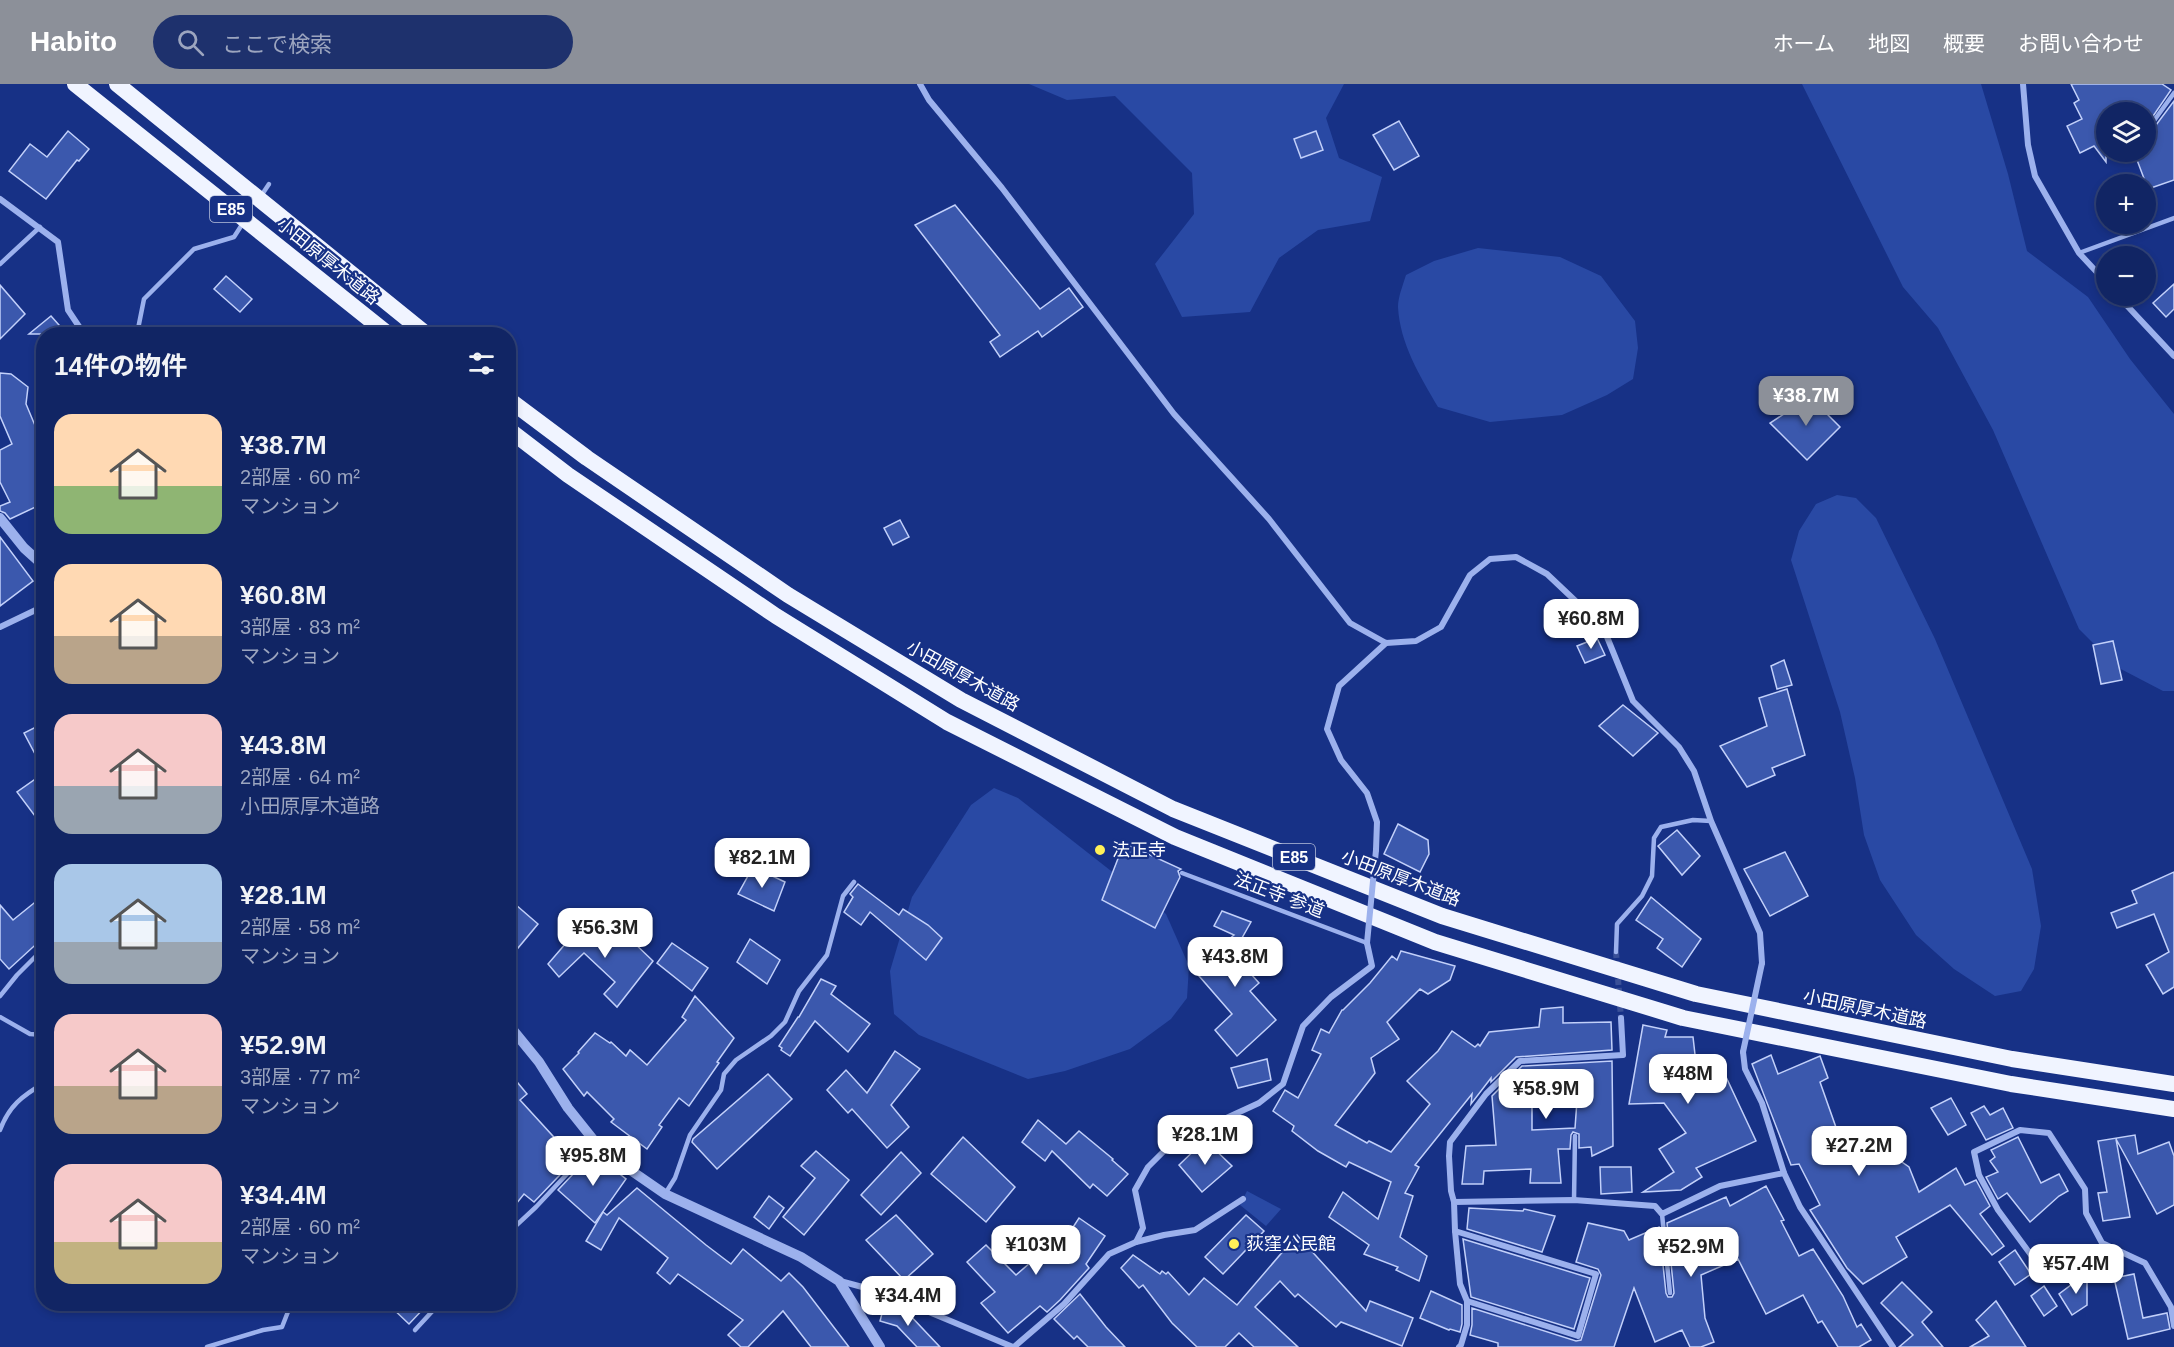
<!DOCTYPE html>
<html lang="ja">
<head>
<meta charset="utf-8">
<style>
	:root { --surface:#112564; --page:#1e316d; --text:#f1f3f6; --muted:#9ca5bf; --line:#304278; --accent:#8c9099 }
	body { margin:0; font-family:Arial,"Noto Sans JP",sans-serif; background:var(--page); color:var(--text); height:100vh; display:flex; flex-direction:column; font-size:22px; white-space:nowrap }
	* { box-sizing:border-box; margin:0 }
	p { font-size:20px; color:var(--muted) }
	.icon { flex:none; width:33px; height:33px; fill:none; stroke:currentColor; stroke-width:2; stroke-linecap:round; stroke-linejoin:round }
	.map { position:relative; flex:1; overflow:hidden }
	.details { position:absolute; left:36px; top:243px; width:480px; height:984px; display:flex; flex-direction:column; background:var(--surface); border-radius:24px; box-shadow:0 3px 9px #0003,0 0 0 2px var(--line) }
	.details>* { flex:none }
	.fabs { position:absolute; left:2096px; top:18px; display:grid; gap:12px }
	.fabs a { display:grid; place-items:center; width:60px; height:60px; border-radius:50%; background:var(--surface); box-shadow:0 3px 9px #0003,0 0 0 2px var(--line); font-size:30px }
	.price { position:absolute; translate:-50% -51px; padding:0 14px; border-radius:12px; background:#fff; color:#222; font-size:20px; line-height:39px; filter:drop-shadow(0 2px 3px #0008) }
	.price::after { content:''; position:absolute; left:50%; top:36px; width:18px; height:14px; margin-left:-9px; background:inherit; clip-path:polygon(0 0,100% 0,50% 100%) }
	.price.active { background:var(--accent); color:#fff }
	ul { padding:0; list-style:none }
	li { display:flex; align-items:center; gap:18px; height:150px; padding:0 18px }
	li span { display:grid; place-items:center; flex:none; width:168px; height:120px; border-radius:18px; color:#555 }
	li>.icon { margin-inline-start:auto }
	span .icon { width:72px; height:72px; fill:#fffc; stroke-width:1 }
	li b { font-size:26px }
	h2 { display:flex; justify-content:space-between; align-items:center; height:72px; padding:0 18px; font-size:26px }
	header { display:flex; align-items:center; gap:36px; box-sizing:border-box; height:84px; padding:0 30px; background:var(--accent); color:#fff }
	header strong { font-size:28px }
	nav { display:flex; gap:33px; margin-inline-start:auto; font-size:21px }
	.search { width:420px; height:54px; background:var(--page); display:flex; align-items:center; gap:15px; box-sizing:border-box; padding:0 21px; border-radius:33px; color:var(--muted); font-size:22px }
	.map>svg:first-child { display:block }
	.green { fill:#2949a4 }
	.building { fill:#3b58ad; stroke:#c2d0fa; stroke-width:1.5; fill-rule:evenodd }
	.lines { fill:none; stroke-linecap:round; stroke-linejoin:round }
	.minor-tunnel { stroke:#3a5098; stroke-width:6; stroke-dasharray:6 3; stroke-linecap:butt }
	.service { stroke:#9cb1ed; stroke-width:4.5 }
	.minor { stroke:#9cb1ed; stroke-width:6 }
	.tertiary { stroke:#9cb1ed; stroke-width:10 }
	.trunk { stroke:#f0f4ff; stroke-width:16 }
	.minor-bridge { stroke:#9cb1ed; stroke-width:6 }
	.trunk-bridge { stroke:#f0f4ff; stroke-width:16 }
	.poi-dot { fill:#fff058; stroke:#173186; stroke-width:2 }
	.labels { text-anchor:middle; stroke-width:4.5; stroke-linejoin:round; paint-order:stroke }
	.shield { fill:#173186; stroke:#b9c1db; stroke-width:1.5 }
	.shield-label { font-size:16px; font-weight:bold; fill:#fff }
	.street-label { font-size:18px; fill:#fff; stroke:#173186 }
	.poi-label { font-size:18px; fill:#fff; stroke:#173186; text-anchor:start }
</style>
</head>
<body>
<header>
<strong>Habito</strong>
<div class="search"><svg class="icon" aria-label="search" viewBox="0 0 24 24"><circle cx="10" cy="10" r="6"/><path d="M15 15l6 6"/></svg>ここで検索</div>
<nav><a>ホーム</a><a>地図</a><a>概要</a><a>お問い合わせ</a></nav>
</header>
<div class="map">
<svg width="2174" height="1263" viewBox="0 0 2174 1263">
	<rect width="100%" height="100%" fill="#173186"/>
	<g class="green">
		<path d="M1029 0H1344L1326 34 1339 74 1382 93 1370 137 1318 146 1279 174 1250 228 1182 233 1155 180 1194 130 1192 89 1115 12 1067 16Z"/>
		<path d="M1802 0H1981L2008 90 2027 167 2088 213 2130 275 2174 330V607H2163L2117 583 2079 545 1993 346 1938 244 1903 203Z"/>
		<path d="M1478 164 1560 173 1601 192 1635 237 1638 264 1633 295 1607 311 1562 331 1490 338 1438 323C1420 292 1400 260 1398 223 1398 213 1403 201 1406 191L1434 177Z"/>
		<path d="M1837 411 1856 414 1876 434 1935 555 2032 785 2041 842 2034 885 2021 907 1995 912 1954 885 1916 851 1880 796 1864 751 1855 694 1840 628 1791 476 1799 447 1816 420Z"/>
		<path d="M994 704 1018 714 1166 830 1189 882 1187 914 1171 935 1130 965 1065 987 1028 995 919 951 894 930 890 887 912 813 971 721Z"/>
		<path d="M1247 1107 1281 1125 1266 1142 1240 1121Z"/>
	</g>
	<g class="building">
		<path d="M2071 0H2162L2171 6 2149 38 2152 42 2156 41 2174 17V96L2148 105 2134 68H2145V28H2106V78L2094 62 2080 69 2067 42 2082 35 2074 19 2079 16Z"/>
		<path d="M1399 37 1419 72 1394 86 1373 51Z"/>
		<path d="M68 47 89 65 79 77 77 76 46 115 9 87 30 60 47 73Z"/>
		<path d="M1316 47 1323 66 1301 74 1294 55Z"/>
		<path d="M955 121 1040 225 1069 204 1083 223 1042 253 1038 247 1000 273 990 258 1000 251 915 141Z"/>
		<path d="M226 192 252 215 240 228 214 205Z"/>
		<path d="M2174 200V225L2166 233 2153 219Z"/>
		<path d="M0 201 25 230 0 255Z"/>
		<path d="M51 232 67 250H29Z"/>
		<path d="M0 289 11 290 28 303 26 320 39 351 44 348V419L10 435 5 429 0 427V422L10 418 0 398V366L12 360 0 332Z"/>
		<path d="M1810 313 1840 343 1807 376 1770 339Z"/>
		<path d="M900 436 909 453 893 461 884 444Z"/>
		<path d="M0 453 33 497 0 522Z"/>
		<path d="M1597 554 1605 571 1585 579 1577 562Z"/>
		<path d="M2113 557 2122 596 2101 600 2093 561Z"/>
		<path d="M1784 576 1792 601 1777 605 1771 582Z"/>
		<path d="M1787 605 1805 671 1772 684 1775 691 1747 703 1720 662 1767 642 1759 614Z"/>
		<path d="M1623 621 1658 649 1633 672 1599 642Z"/>
		<path d="M44 639V687L24 649Z"/>
		<path d="M44 689V744L17 708Z"/>
		<path d="M1398 740 1428 756 1429 770 1420 788 1384 770Z"/>
		<path d="M1677 746 1700 772 1682 791 1658 762Z"/>
		<path d="M1124 759 1181 785 1178 787 1180 793 1155 844 1102 816Z"/>
		<path d="M1785 768 1808 812 1770 832 1744 785Z"/>
		<path d="M753 783 785 798 774 827 738 810Z"/>
		<path d="M2174 788V903L2163 910 2146 881 2169 868 2154 830 2117 844 2111 829 2137 819 2132 807Z"/>
		<path d="M858 800 899 831 903 825 928 841 942 854 926 876 870 828 861 841 844 828 853 813 850 810Z"/>
		<path d="M44 811V853L9 885 0 875V821L13 836Z"/>
		<path d="M1651 813 1701 855 1682 883 1657 864 1663 855 1636 836Z"/>
		<path d="M508 814 538 840 508 876Z"/>
		<path d="M1222 827 1251 838 1233 870 1259 899 1250 907 1276 936 1237 972 1215 946 1232 930 1193 885 1234 851 1214 842Z"/>
		<path d="M585 837 598 847 601 844 616 858 622 853 626 857 629 854 653 877 617 923 604 910 615 898 584 869 559 893 548 880Z"/>
		<path d="M750 855 780 876 767 900 737 878Z"/>
		<path d="M672 859 708 884 692 907 657 879Z"/>
		<path d="M1401 867 1455 882 1450 896 1428 910 1420 905 1387 938 1399 955 1371 974 1375 989 1335 1041 1367 1059 1369 1057 1391 1068 1430 1020 1407 997 1438 967 1452 947 1475 963 1478 960 1480 962 1489 948 1539 943 1541 925 1563 923V939L1611 938 1612 966 1516 973 1491 998V994L1471 1020 1472 1010 1415 1081 1419 1083 1405 1109 1413 1112 1400 1153 1427 1172 1419 1197 1396 1186 1398 1183 1364 1170 1369 1161 1329 1133 1343 1108 1378 1135 1391 1098 1349 1078 1346 1083 1318 1067 1292 1047 1294 1042 1273 1027 1285 1006 1298 1014 1321 970 1312 966 1321 945 1329 949 1342 926H1343L1370 899 1392 872 1397 876Z"/>
		<path d="M821 895 836 902 831 910 870 940 848 968 815 937 790 972 781 966 782 964 779 962 798 933H799Z"/>
		<path d="M695 912 734 954 717 978 719 979 689 1022 679 1014 659 1041 662 1043 647 1065 611 1038 614 1035 587 1008 584 1012 563 985 579 969 578 968 595 949 610 959 611 958 626 972 630 966 647 981 686 936 682 933Z"/>
		<path d="M1643 941 1667 946 1665 953H1693L1697 988 1719 978 1756 1057 1696 1084 1702 1093 1681 1106 1643 1108 1674 1088 1659 1065 1686 1049 1664 1019 1629 1020Z"/>
		<path d="M895 967 920 985 891 1021 909 1043 887 1064 852 1025 848 1029 827 1006 846 986 867 1009Z"/>
		<path d="M1771 971 1778 990 1820 972 1828 994 1820 998 1838 1049 1847 1043 1869 1066 1873 1058 1909 1083 1919 1108 1956 1084 1965 1101 1976 1096 1990 1122 1980 1130 2004 1162 1992 1171 1950 1121 1896 1153 1907 1173 1863 1200 1847 1184 1810 1126 1820 1121 1799 1080 1791 1081 1752 980Z"/>
		<path d="M1267 975 1271 996 1238 1004 1231 984Z"/>
		<path d="M1612 977 1613 1062 1592 1072 1591 1063 1579 1064V1050L1573 1048 1571 1051 1570 1065H1558L1561 1099H1530L1531 1085 1484 1087 1483 1100H1462L1466 1062 1496 1061 1492 1012 1522 982ZM1578 1003 1575 1044 1532 1046V1005Z"/>
		<path d="M508 987 527 1010 520 1016 563 1063 567 1058 580 1070 534 1118 524 1110 508 1130Z"/>
		<path d="M768 990 792 1015 717 1085 692 1058 693 1055Z"/>
		<path d="M1951 1014 1966 1041 1948 1051 1931 1024Z"/>
		<path d="M1984 1022 1990 1031 2003 1024 2013 1044 1986 1056 1971 1029Z"/>
		<path d="M1038 1036 1066 1060 1079 1047 1113 1075 1112 1076 1128 1090 1107 1112 1093 1100 1090 1104 1052 1067 1045 1077 1022 1058Z"/>
		<path d="M2135 1051 2138 1070 2169 1058 2174 1072V1121L2157 1130 2116 1055 2130 1133 2103 1137 2098 1109 2107 1108 2098 1057Z"/>
		<path d="M963 1053 1015 1103 986 1138 931 1090Z"/>
		<path d="M2018 1053 2041 1099 2059 1090 2068 1107 2059 1112 2030 1138 2007 1109 1998 1115 1986 1093 1998 1088 1990 1077 1995 1073 1991 1066Z"/>
		<path d="M1205 1056 1232 1082 1202 1108 1179 1081Z"/>
		<path d="M816 1067 849 1096 804 1151 783 1133 815 1094 801 1082Z"/>
		<path d="M901 1068 921 1089 881 1131 861 1111Z"/>
		<path d="M593 1069 626 1095 595 1139 558 1106Z"/>
		<path d="M1600 1083H1631L1632 1108 1601 1110Z"/>
		<path d="M1766 1102 1784 1136 1781 1137 1799 1172 1813 1165 1843 1212 1857 1243 1861 1240 1871 1256 1859 1263H1838L1822 1237 1818 1239 1803 1211 1766 1230 1738 1175 1701 1191 1705 1234 1714 1258 1701 1263H1690L1682 1246 1655 1258 1634 1204 1614 1263H1498V1259L1470 1251 1472 1241V1224L1576 1257 1581 1256 1601 1191 1598 1185 1576 1178 1588 1139 1624 1147 1629 1156 1659 1143 1666 1209 1668 1213H1672L1674 1209 1667 1139 1726 1113 1730 1122Z"/>
		<path d="M637 1104 706 1161 731 1180 743 1165 781 1197 789 1189 803 1203 849 1263H811L783 1227 748 1263H741L728 1251 743 1236 678 1190 670 1200 657 1189 668 1174 619 1134 601 1166 586 1157 603 1128 607 1131Z"/>
		<path d="M769 1112 784 1124 769 1145 754 1133Z"/>
		<path d="M1469 1124 1523 1127 1524 1125 1555 1132 1542 1168 1467 1145Z"/>
		<path d="M896 1131 933 1170 904 1196 866 1156Z"/>
		<path d="M1246 1131 1264 1147 1223 1190 1205 1173Z"/>
		<path d="M1079 1134 1105 1152 1086 1180 1089 1184 1060 1216 1047 1228 1040 1222 1008 1249 981 1219 995 1208 967 1178 986 1161 1016 1191 1060 1153 1064 1157Z"/>
		<path d="M1297 1151 1366 1227 1370 1217 1413 1234 1402 1262 1341 1238 1336 1243 1298 1210 1295 1213 1280 1197 1255 1223 1298 1263H1254L1239 1249 1225 1263H1197L1172 1239 1143 1201 1139 1204 1121 1184 1133 1171 1160 1190 1162 1187 1166 1190 1168 1188 1189 1211 1204 1194 1237 1221Z"/>
		<path d="M1463 1155 1590 1194 1574 1245 1471 1213Z"/>
		<path d="M2015 1166 2031 1190 2015 1201 1999 1178Z"/>
		<path d="M2087 1189V1221L2072 1231 2059 1210Z"/>
		<path d="M2134 1190 2143 1234 2167 1229 2170 1245 2128 1255 2114 1194Z"/>
		<path d="M1902 1198 1932 1228 1922 1238 1943 1263H1899L1913 1251 1881 1219Z"/>
		<path d="M2044 1202 2057 1222 2044 1232 2031 1212Z"/>
		<path d="M1431 1207 1462 1221V1240L1460 1248 1450 1245 1449 1246 1420 1234Z"/>
		<path d="M1080 1210 1106 1243 1125 1263H1088L1077 1252 1074 1255 1054 1235Z"/>
		<path d="M1996 1217 2026 1263H1970L1989 1252 1976 1236Z"/>
		<path d="M388 1220H428L409 1240Z"/>
		<path d="M884 1222 905 1226 940 1263H917L897 1242 880 1237Z"/>
	</g>
	<g class="lines">
		<path class="minor-tunnel" d="M1616 868 1621 934"/>
		<g class="service">
			<path d="M2153 38 2174 9"/>
			<path d="M261 112 269 100"/>
			<path d="M2079 169 2174 134"/>
			<path d="M0 180 40 143"/>
			<path d="M137 250 144 215 194 165 234 153 243 139"/>
			<path d="M1182 789 1367 859"/>
			<path d="M1616 868 1617 840 1642 812 1652 792 1654 754 1661 743 1693 736 1711 737"/>
			<path d="M0 912 17 891 44 864"/>
			<path d="M0 933 30 950 44 951"/>
			<path d="M0 1046C9 1022 22 1012 44 999"/>
			<path d="M665 1110 675 1094 690 1051 721 1006 724 990 736 976 771 952 785 938 799 907 827 871 843 812 854 798"/>
			<path d="M1574 1116 1575 1052"/>
			<path d="M1662 1130 1670 1209"/>
			<path d="M508 1149 536 1123 596 1059"/>
			<path d="M415 1246 439 1220"/>
			<path d="M207 1263 263 1246 282 1243 291 1220"/>
		</g>
		<g class="minor">
			<path d="M920 0 929 16 1002 104 1174 330 1269 435 1350 539 1386 559 1416 557 1441 543 1470 491 1490 475 1516 473 1547 490 1603 543 1633 617 1679 663 1694 687 1711 737 1760 849 1762 879"/>
			<path d="M2023 0 2028 61 2035 92 2079 169 2106 198"/>
			<path d="M0 115 58 158 68 226 84 250"/>
			<path d="M2118 212 2174 272"/>
			<path d="M0 543 44 522"/>
			<path d="M1376 766 1377 738 1367 709 1341 676 1327 645 1339 602 1386 559"/>
			<path d="M1743 968 1745 985 1762 1019 1784 1089 1800 1123 1893 1263"/>
			<path d="M1454 1118 1451 1107 1449 1072 1450 1058 1486 1010 1520 977 1623 971 1621 934"/>
			<path d="M1455 1147 1596 1190 1578 1252 1467 1217"/>
			<path d="M1136 1158 1164 1151 1195 1146 1243 1115"/>
			<path d="M2110 1163 2062 1196 2048 1194 1998 1126 1979 1091 1974 1068 2020 1046 2049 1049 2085 1105 2086 1129 2102 1159 2145 1179 2171 1223 2174 1242"/>
			<path d="M840 1197 881 1208 1013 1263"/>
			<path d="M1014 1263 1064 1220 1109 1170 1136 1158 1143 1144 1135 1106 1148 1083 1172 1059 1259 1019 1283 1000 1303 942 1331 913 1372 882 1367 859"/>
			<path d="M1459 1263 1461 1261 1467 1241V1217L1460 1200 1455 1147 1454 1118 1574 1116 1655 1122 1662 1130 1720 1102 1784 1089"/>
		</g>
		<g class="tertiary">
			<path d="M0 434 24 464 44 482"/>
			<path d="M508 940 539 978 568 1024 596 1059 623 1081 665 1110 801 1173 839 1197 880 1263"/>
		</g>
		<g class="trunk">
			<path d="M508 315 587 374 788 511 961 616 1173 725 1442 832 1696 910 2012 975 2174 1000"/>
			<path d="M508 345 568 391 776 532 947 638 1175 753 1435 858 1683 934 2011 1000 2174 1025"/>
		</g>
		<g class="minor-bridge">
			<path d="M1367 859 1376 766"/>
			<path d="M1743 968 1762 879"/>
		</g>
		<g class="trunk-bridge">
			<path d="M75 0 388 250"/>
			<path d="M117 0 426 250"/>
		</g>
	</g>
	<g class="poi-dot">
		<circle cx="1100" cy="766" r="6"/>
		<circle cx="1234" cy="1160" r="6"/>
	</g>
	<g class="labels">
		<g class="shield">
			<rect x="210" y="112" width="42" height="26" rx="4.5"/>
			<rect x="1273" y="760" width="42" height="26" rx="4.5"/>
		</g>
		<g class="shield-label">
			<text x="231" y="131">E85</text>
			<text x="1294" y="779">E85</text>
		</g>
		<g class="street-label">
			<text transform="translate(328 177) rotate(39)" y="6">小田原厚木道路</text>
			<text transform="translate(963 592) rotate(29)" y="6">小田原厚木道路</text>
			<text transform="translate(1401 794) rotate(21)" y="6">小田原厚木道路</text>
			<text transform="translate(1279 811) rotate(21)" y="6">法正寺 参道</text>
			<text transform="translate(1865 925) rotate(12)" y="6">小田原厚木道路</text>
		</g>
		<g class="poi-label">
			<text x="1112" y="772">法正寺</text>
			<text x="1246" y="1166">荻窪公民館</text>
		</g>
	</g>
</svg>
<div class="fabs">
<a><svg class="icon" aria-label="layers" viewBox="0 0 24 24"><path d="M12 4l9 5-9 5-9-5zM3 14l9 5 9-5"/></svg></a>
<a>+</a>
<a>−</a>
</div>
<b class="price active" style="left:1806px;top:343px">¥38.7M</b>
<b class="price" style="left:1591px;top:566px">¥60.8M</b>
<b class="price" style="left:762px;top:805px">¥82.1M</b>
<b class="price" style="left:605px;top:875px">¥56.3M</b>
<b class="price" style="left:1235px;top:904px">¥43.8M</b>
<b class="price" style="left:1688px;top:1021px">¥48M</b>
<b class="price" style="left:1546px;top:1036px">¥58.9M</b>
<b class="price" style="left:1205px;top:1082px">¥28.1M</b>
<b class="price" style="left:1859px;top:1093px">¥27.2M</b>
<b class="price" style="left:593px;top:1103px">¥95.8M</b>
<b class="price" style="left:1036px;top:1192px">¥103M</b>
<b class="price" style="left:1691px;top:1194px">¥52.9M</b>
<b class="price" style="left:2076px;top:1211px">¥57.4M</b>
<b class="price" style="left:908px;top:1243px">¥34.4M</b>
<section class="details">
<h2>14件の物件<svg class="icon" aria-label="filters" viewBox="0 0 24 24"><path d="M4 7h16M4 17h16"/><circle cx="9" cy="7" r="2"/><circle cx="15" cy="17" r="2"/></svg></h2>
<ul>
<li><span style="background:linear-gradient(#ffd9b3 60%,#8fb573 0)"><svg class="icon" aria-label="home" viewBox="0 0 24 24"><path d="M3 11l9-7 9 7M6 9v11h12V9"/></svg></span><div><b>¥38.7M</b><p>2部屋 · 60 m²</p><p>マンション</p></div></li>
<li><span style="background:linear-gradient(#ffd9b3 60%,#b9a48a 0)"><svg class="icon" aria-label="home" viewBox="0 0 24 24"><path d="M3 11l9-7 9 7M6 9v11h12V9"/></svg></span><div><b>¥60.8M</b><p>3部屋 · 83 m²</p><p>マンション</p></div></li>
<li><span style="background:linear-gradient(#f6c9c9 60%,#9aa5b1 0)"><svg class="icon" aria-label="home" viewBox="0 0 24 24"><path d="M3 11l9-7 9 7M6 9v11h12V9"/></svg></span><div><b>¥43.8M</b><p>2部屋 · 64 m²</p><p>小田原厚木道路</p></div></li>
<li><span style="background:linear-gradient(#a9c7e8 65%,#9aa5b1 0)"><svg class="icon" aria-label="home" viewBox="0 0 24 24"><path d="M3 11l9-7 9 7M6 9v11h12V9"/></svg></span><div><b>¥28.1M</b><p>2部屋 · 58 m²</p><p>マンション</p></div></li>
<li><span style="background:linear-gradient(#f6c9c9 60%,#b9a48a 0)"><svg class="icon" aria-label="home" viewBox="0 0 24 24"><path d="M3 11l9-7 9 7M6 9v11h12V9"/></svg></span><div><b>¥52.9M</b><p>3部屋 · 77 m²</p><p>マンション</p></div></li>
<li><span style="background:linear-gradient(#f6c9c9 65%,#c2b280 0)"><svg class="icon" aria-label="home" viewBox="0 0 24 24"><path d="M3 11l9-7 9 7M6 9v11h12V9"/></svg></span><div><b>¥34.4M</b><p>2部屋 · 60 m²</p><p>マンション</p></div></li>
</ul>
</section>
</div>
</body>
</html>
